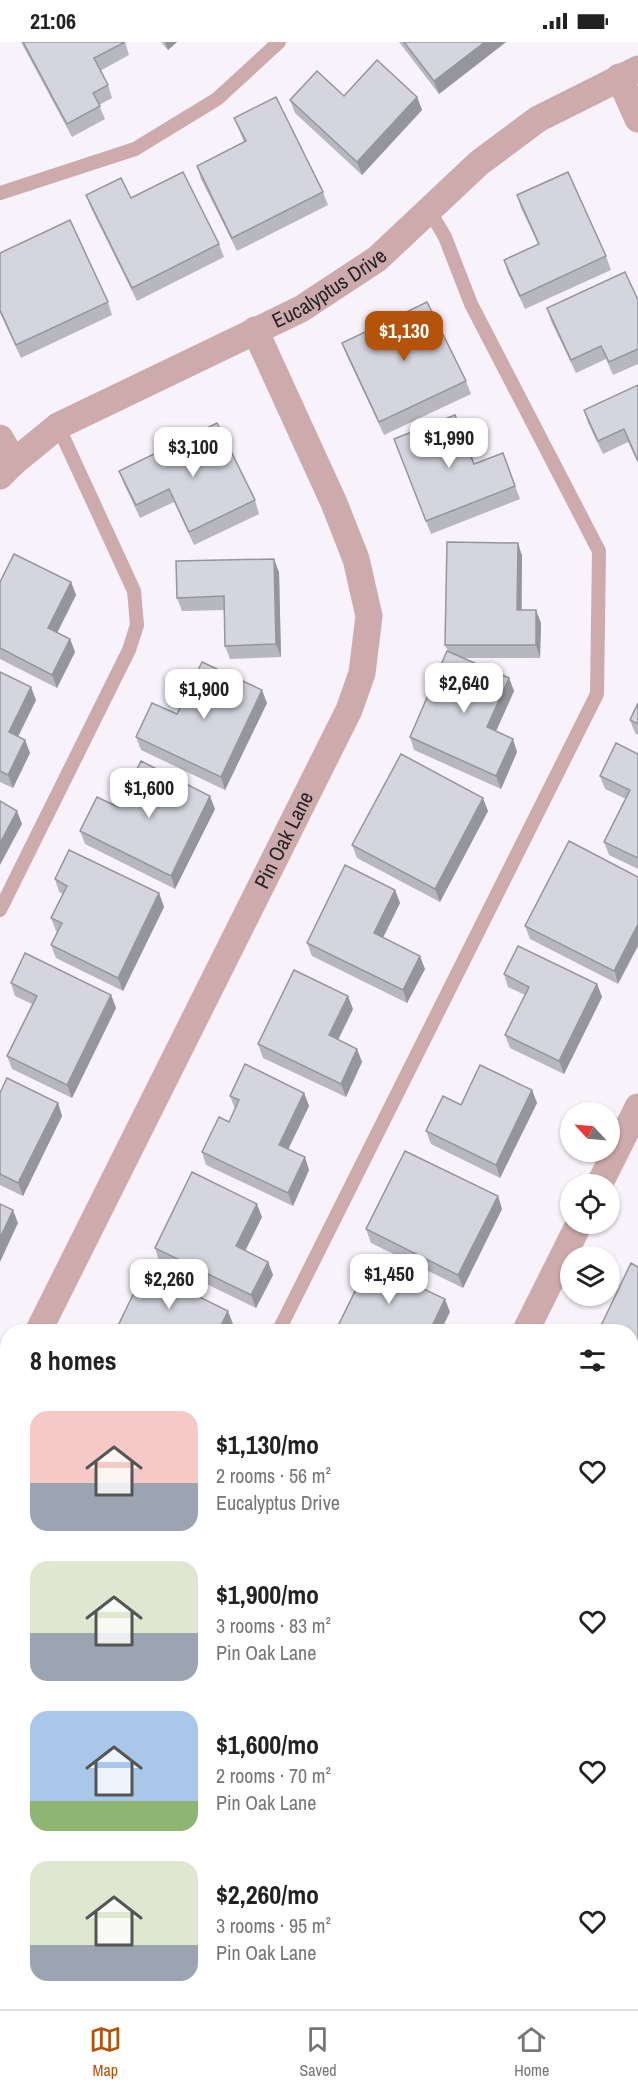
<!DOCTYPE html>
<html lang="en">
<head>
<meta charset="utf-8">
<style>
	:root { --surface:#fff; --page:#f6f6f6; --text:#222; --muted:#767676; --line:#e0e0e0; --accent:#b45309 }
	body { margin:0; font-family:"Archivo Narrow",sans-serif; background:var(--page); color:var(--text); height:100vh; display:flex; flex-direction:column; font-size:22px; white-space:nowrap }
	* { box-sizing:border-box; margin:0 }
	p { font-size:20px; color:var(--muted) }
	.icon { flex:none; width:33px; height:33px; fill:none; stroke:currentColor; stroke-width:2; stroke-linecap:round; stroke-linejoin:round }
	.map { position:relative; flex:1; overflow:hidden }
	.sheet { position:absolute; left:0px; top:1282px; width:639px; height:686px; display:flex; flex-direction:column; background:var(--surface); border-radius:24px 24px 0 0; box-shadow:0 2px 4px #0004 }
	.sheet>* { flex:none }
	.needle { width:39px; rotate:296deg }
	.fabs { position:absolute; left:560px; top:1060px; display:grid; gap:12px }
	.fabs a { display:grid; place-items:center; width:60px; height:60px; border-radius:50%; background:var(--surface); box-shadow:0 2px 4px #0004; font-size:30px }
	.price { position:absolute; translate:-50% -51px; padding:0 14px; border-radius:12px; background:#fff; color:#222; font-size:20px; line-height:39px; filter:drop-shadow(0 2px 3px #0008) }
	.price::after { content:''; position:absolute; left:50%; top:36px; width:18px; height:14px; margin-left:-9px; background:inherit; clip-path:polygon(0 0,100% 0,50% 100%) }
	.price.on { background:var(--accent); color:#fff }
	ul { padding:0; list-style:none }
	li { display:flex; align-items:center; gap:18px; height:150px; padding:0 30px }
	li span { display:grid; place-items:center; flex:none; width:168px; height:120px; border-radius:18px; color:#555 }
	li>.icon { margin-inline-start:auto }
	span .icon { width:72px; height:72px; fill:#fffc; stroke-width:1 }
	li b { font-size:26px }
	h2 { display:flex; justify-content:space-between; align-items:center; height:72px; padding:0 30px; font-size:26px }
	.status { display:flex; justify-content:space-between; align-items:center; height:42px; padding:0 30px; background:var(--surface); direction:ltr }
	.status svg { height:16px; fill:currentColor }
	.menu { display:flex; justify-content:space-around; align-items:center; height:84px; border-top:2px solid var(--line); background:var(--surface); font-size:16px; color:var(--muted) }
	.menu a { display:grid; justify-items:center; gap:3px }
	.menu .on { color:var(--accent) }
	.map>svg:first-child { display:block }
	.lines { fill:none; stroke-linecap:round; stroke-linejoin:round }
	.lane { stroke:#cdaaab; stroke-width:14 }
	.street { stroke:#cdaaab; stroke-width:27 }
	.secondary { stroke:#b88687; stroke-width:33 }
	.wall { fill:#b7b7c0 }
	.shaded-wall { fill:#95959c }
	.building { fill:#d5d5df; stroke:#95959c; stroke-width:1.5 }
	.labels { text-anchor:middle; stroke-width:6; stroke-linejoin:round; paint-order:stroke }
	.street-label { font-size:21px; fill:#262326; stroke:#fff }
</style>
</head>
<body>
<div class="status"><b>21:06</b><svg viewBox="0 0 49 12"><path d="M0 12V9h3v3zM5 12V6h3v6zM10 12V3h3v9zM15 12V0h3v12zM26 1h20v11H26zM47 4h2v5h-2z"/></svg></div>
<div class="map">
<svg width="638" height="1967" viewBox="0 0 638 1967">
	<rect width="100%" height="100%" fill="#f8f2fa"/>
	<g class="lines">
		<g class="lane">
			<path d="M0 151 135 107 217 57 279 0"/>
			<path d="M0 868 129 608 137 583 134 549 58 384"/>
			<path d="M278 1290 597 652 599 509 471 262 445 195 429 168"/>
			<path d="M632 1574 638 1561"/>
			<path d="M0 1582 8 1585"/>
			<path d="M632 1897 638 1901"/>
			<path d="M0 1902 8 1887"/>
		</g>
		<g class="street">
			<path d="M619 35 638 77"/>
			<path d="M0 396 14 420"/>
			<path id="s1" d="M0 434 14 420 58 384 301 267 377 217 479 121 538 77 638 27"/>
			<path d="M599 1143 638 1065"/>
			<path id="s2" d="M38 1290 349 668 362 631 369 574 356 517 334 461 255 288"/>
			<path d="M525 1290 579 1182"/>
			<path d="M0 1334 8 1337"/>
			<path d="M632 1650 638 1654"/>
			<path d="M215 1967 218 1960"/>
		</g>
		<g class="secondary">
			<path d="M0 1824 8 1827"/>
			<path d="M274 1960 287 1967"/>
		</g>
	</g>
	<g class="wall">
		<path d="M21 0H125L129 13 100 29 108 43 112 56 99 63 105 77 72 95Z"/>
		<path d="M161 0H177L168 8Z"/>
		<path d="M399 0H506L439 52Z"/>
		<path d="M344 54 417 55 422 68 362 133 295 71 290 58Z"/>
		<path d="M234 76 323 150 328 163 237 209 201 137 197 124 244 100Z"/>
		<path d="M86 153 131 156 219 202 224 215 137 259 91 166Z"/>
		<path d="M517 153 606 214 611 228 525 267 508 231 504 218 538 202 521 166Z"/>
		<path d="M0 211 108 260 112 273 21 316 0 271Z"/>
		<path d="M638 258V322L613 333 606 317 576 331 551 279 547 266Z"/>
		<path d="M342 301 466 339 471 352 384 393 347 314Z"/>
		<path d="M638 343V421L628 400 603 412 588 381 584 368Z"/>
		<path d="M399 410 474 422 503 411 520 457 431 492Z"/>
		<path d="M119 429 255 458 259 472 194 503 174 460 140 476 124 442Z"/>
		<path d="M518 501 522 514V568L541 581 540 616H463L509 636 514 649 496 689 517 710 501 747 414 708 410 695 448 609 445 603Z"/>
		<path d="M279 530 281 615 230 617 225 604 224 568 182 569 177 556Z"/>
		<path d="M0 540H71L76 553 57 591 70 597 75 610 57 646 0 617Z"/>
		<path d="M0 630 36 658 18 694 25 698 30 711 13 746 0 740Z"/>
		<path d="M267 661 225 748 141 708 136 695 177 672Z"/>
		<path d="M638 661V693L635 691 630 678Z"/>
		<path d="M638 712V827L609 813 604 800 626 757 605 747 600 734Z"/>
		<path d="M118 765 215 767 175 847 85 802 80 789Z"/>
		<path d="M488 769 440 860 357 816 352 803Z"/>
		<path d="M569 799 618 942 530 897 525 884Z"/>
		<path d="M55 837 159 851 164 865 123 949 56 916 51 903 57 890 56 889 51 876 63 852 59 850Z"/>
		<path d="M395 848 400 861 383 895 425 927 407 961 312 914 307 901Z"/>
		<path d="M504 932 597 942 602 955 564 1032 510 1006 505 993 525 953 508 945Z"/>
		<path d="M11 941 111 953 116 966 72 1056 12 1027 7 1014 32 962 15 954Z"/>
		<path d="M353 967 338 998 357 1007 362 1020 346 1055 263 1016 258 1002Z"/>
		<path d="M532 1048 537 1061 500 1136 431 1102 426 1089Z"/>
		<path d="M0 1051 58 1061 62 1074 23 1154 0 1143Z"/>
		<path d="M304 1051 309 1064 288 1107 309 1128 293 1164 206 1123 202 1110 229 1080 235 1067 230 1054Z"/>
		<path d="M498 1154 502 1167 463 1246 371 1201 366 1187Z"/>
		<path d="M262 1175 245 1209 268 1220 273 1233 256 1266 159 1219 155 1206Z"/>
		<path d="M638 1225V1330L632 1327V1290Z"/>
		<path d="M0 1411 8 1414V1526L0 1521V1500L7 1485 0 1482Z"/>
		<path d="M638 1783V1840L632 1837V1796Z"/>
		<path d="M462 1960H515L512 1967H475Z"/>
	</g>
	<g class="shaded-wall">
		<path d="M165 0H177L168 8Z"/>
		<path d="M485 0H506L439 52 434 39Z"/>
		<path d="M417 55 422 68 362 133 357 120Z"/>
		<path d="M518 501 522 514 521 581 517 568Z"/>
		<path d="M274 517 279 530 281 615 276 602Z"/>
		<path d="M71 540 76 553 53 599 48 586Z"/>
		<path d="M536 568 541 581 540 616 536 603Z"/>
		<path d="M70 597 75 610 57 646 52 633Z"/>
		<path d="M509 636 514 649 492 698 487 685Z"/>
		<path d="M31 645 36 658 14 703 9 690Z"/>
		<path d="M262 648 267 661 225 748 221 735Z"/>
		<path d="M513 697 517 710 501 747 496 734Z"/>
		<path d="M25 698 30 711 13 746 8 733Z"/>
		<path d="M210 754 215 767 175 847 171 834Z"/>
		<path d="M483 756 488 769 440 860 435 847Z"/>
		<path d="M17 769 22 782 0 823V801Z"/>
		<path d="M395 848 400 861 379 904 374 891Z"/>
		<path d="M159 851 164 865 123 949 118 936Z"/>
		<path d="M638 882V904L618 942 614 929Z"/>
		<path d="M420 914 425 927 407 961 403 948Z"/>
		<path d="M597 942 602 955 564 1032 559 1019Z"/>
		<path d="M111 953 116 966 72 1056 67 1043Z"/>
		<path d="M348 954 353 967 334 1006 329 993Z"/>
		<path d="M357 1007 362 1020 346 1055 341 1042Z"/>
		<path d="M532 1048 537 1061 500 1136 496 1123Z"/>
		<path d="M304 1051 309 1064 284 1116 279 1103Z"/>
		<path d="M58 1061 62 1074 23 1154 18 1141Z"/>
		<path d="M305 1115 309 1128 293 1164 288 1151Z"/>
		<path d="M498 1154 502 1167 463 1246 458 1233Z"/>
		<path d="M257 1162 262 1175 241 1217 236 1204Z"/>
		<path d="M13 1168 18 1181 0 1220V1196Z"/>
		<path d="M268 1220 273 1233 256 1266 251 1253Z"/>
		<path d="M445 1257 450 1270 440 1290H429Z"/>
		<path d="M228 1269 233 1282 229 1290H218Z"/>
		<path d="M638 1389V1411L632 1425V1402Z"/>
		<path d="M8 1696V1719L0 1733V1711Z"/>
		<path d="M638 1740V1763L632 1776V1753Z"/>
		<path d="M638 1943V1966L637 1967H626L629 1960H632V1956Z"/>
		<path d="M121 1960H127L129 1967H118Z"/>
		<path d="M504 1960H515L512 1967H501Z"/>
	</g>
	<g class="building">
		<path d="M23 0H125L94 16 108 43 93 51 100 64 67 82Z"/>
		<path d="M404 0H485L434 39Z"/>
		<path d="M377 18 417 55 357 120 290 58 317 29 344 54Z"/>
		<path d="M276 55 323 150 232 196 197 124 246 99 234 76Z"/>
		<path d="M183 130 219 202 132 246 86 153 121 136 131 156Z"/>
		<path d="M568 130 606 214 520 254 504 218 539 202 517 153Z"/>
		<path d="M70 178 108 260 16 303 0 268V211Z"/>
		<path d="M625 230 638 258V307L609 320 601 304 571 318 547 266Z"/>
		<path d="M427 260 466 339 379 380 342 301Z"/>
		<path d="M638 343V419L624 387 598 399 584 368Z"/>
		<path d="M455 373 474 422 503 411 515 444 426 479 394 397Z"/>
		<path d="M217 381 255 458 189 490 169 447 136 463 119 429Z"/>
		<path d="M447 500 518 501 517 568H536V603H445Z"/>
		<path d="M14 512 71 540 48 586 70 597 52 633 0 606V540Z"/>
		<path d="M274 517 276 602 225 604 224 554 177 556 176 519Z"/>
		<path d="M447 609 509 636 487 685 513 697 496 734 410 695Z"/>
		<path d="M202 620 262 648 221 735 136 695 152 661 177 672Z"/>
		<path d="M0 630 31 645 9 690 25 698 8 733 0 729Z"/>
		<path d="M638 661V682L630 678Z"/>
		<path d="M616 701 638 712V816L604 800 630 748 600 734Z"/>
		<path d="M401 712 483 756 435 847 352 803Z"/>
		<path d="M141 719 210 754 171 834 80 789 97 755 118 765Z"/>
		<path d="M0 759 17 769 0 801Z"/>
		<path d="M569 799 638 835V882L614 929 525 884Z"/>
		<path d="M69 808 159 851 118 936 51 903 62 881 51 876 67 844 55 837Z"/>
		<path d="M345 823 395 848 374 891 420 914 403 948 307 901Z"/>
		<path d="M518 904 597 942 559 1019 505 993 529 945 504 932Z"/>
		<path d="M25 911 111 953 67 1043 7 1014 37 954 11 941Z"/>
		<path d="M294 928 348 954 329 993 357 1007 341 1042 258 1002Z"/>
		<path d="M245 1022 304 1051 279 1103 305 1115 288 1151 202 1110 219 1075 229 1080 239 1058 230 1054Z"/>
		<path d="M480 1023 532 1048 496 1123 426 1089 443 1054 461 1063Z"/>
		<path d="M7 1036 58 1061 18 1141 0 1132V1051Z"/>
		<path d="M405 1109 498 1154 458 1233 366 1187Z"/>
		<path d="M192 1130 257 1162 236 1204 268 1220 251 1253 155 1206Z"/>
		<path d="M0 1162 13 1168 0 1196Z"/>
		<path d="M369 1221 445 1257 429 1290H335Z"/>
		<path d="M631 1221 638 1225V1319L632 1316V1290H598Z"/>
		<path d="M145 1228 228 1269 218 1290H115Z"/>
		<path d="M632 1346 638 1349V1389L632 1402Z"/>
		<path d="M0 1411 8 1414V1475L0 1471Z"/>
		<path d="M8 1485V1515L0 1512V1500Z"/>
		<path d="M0 1641 8 1645V1696L0 1711Z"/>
		<path d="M632 1728 638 1732V1740L632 1753Z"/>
		<path d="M638 1783V1829L632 1826V1796Z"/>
		<path d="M632 1929 638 1932V1943L632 1956Z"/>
		<path d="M55 1960H121L118 1967H52Z"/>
		<path d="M484 1960H504L501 1967H497Z"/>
		<path d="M538 1960H629L626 1967H535Z"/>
	</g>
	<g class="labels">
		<g class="street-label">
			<text dy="7" stroke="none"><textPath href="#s1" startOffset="381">Eucalyptus Drive</textPath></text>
			<text dy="7" stroke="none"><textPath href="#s2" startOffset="550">Pin Oak Lane</textPath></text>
		</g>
	</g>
</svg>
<div class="fabs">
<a><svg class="needle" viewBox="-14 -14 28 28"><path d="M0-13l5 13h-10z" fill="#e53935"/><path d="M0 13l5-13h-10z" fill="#767676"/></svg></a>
<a><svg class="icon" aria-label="locate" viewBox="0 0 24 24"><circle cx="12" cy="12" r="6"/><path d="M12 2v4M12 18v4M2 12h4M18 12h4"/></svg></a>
<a><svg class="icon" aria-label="layers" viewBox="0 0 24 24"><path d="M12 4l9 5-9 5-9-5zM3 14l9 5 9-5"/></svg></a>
</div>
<b class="price on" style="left:404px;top:320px">$1,130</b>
<b class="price" style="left:449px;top:427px">$1,990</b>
<b class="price" style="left:193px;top:436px">$3,100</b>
<b class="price" style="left:464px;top:672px">$2,640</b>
<b class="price" style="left:204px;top:678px">$1,900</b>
<b class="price" style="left:149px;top:777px">$1,600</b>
<b class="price" style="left:389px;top:1263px">$1,450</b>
<b class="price" style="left:169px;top:1268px">$2,260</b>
<section class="sheet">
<h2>8 homes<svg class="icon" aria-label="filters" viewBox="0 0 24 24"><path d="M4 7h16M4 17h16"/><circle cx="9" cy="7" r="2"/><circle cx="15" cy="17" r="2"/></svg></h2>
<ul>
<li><span style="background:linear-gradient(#f6c9c9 60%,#9aa5b1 0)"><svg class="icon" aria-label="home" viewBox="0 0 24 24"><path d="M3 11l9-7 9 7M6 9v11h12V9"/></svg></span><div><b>$1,130/mo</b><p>2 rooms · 56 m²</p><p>Eucalyptus Drive</p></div><svg class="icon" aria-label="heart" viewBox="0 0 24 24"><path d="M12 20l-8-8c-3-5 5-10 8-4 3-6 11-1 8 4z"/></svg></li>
<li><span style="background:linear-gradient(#dfe7d0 60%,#9aa5b1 0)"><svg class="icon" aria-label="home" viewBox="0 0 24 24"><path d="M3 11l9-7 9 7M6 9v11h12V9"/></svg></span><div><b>$1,900/mo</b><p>3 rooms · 83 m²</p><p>Pin Oak Lane</p></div><svg class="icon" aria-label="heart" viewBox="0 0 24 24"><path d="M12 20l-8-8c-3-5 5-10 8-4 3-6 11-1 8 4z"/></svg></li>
<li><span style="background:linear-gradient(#a9c7e8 75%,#8fb573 0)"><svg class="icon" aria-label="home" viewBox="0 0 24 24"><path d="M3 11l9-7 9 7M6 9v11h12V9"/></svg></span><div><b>$1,600/mo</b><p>2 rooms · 70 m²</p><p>Pin Oak Lane</p></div><svg class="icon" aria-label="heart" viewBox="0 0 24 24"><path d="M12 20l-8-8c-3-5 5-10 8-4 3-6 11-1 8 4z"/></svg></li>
<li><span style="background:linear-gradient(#dfe7d0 70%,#9aa5b1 0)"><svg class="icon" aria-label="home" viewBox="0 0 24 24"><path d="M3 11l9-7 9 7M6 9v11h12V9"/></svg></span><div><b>$2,260/mo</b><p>3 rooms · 95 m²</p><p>Pin Oak Lane</p></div><svg class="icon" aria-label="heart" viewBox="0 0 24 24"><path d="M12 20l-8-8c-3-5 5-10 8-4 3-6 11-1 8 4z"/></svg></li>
</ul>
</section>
</div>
<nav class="menu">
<a class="on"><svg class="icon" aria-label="map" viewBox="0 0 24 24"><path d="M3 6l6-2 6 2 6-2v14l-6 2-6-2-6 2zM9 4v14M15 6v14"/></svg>Map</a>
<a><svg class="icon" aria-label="saved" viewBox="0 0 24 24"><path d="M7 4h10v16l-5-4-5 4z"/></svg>Saved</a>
<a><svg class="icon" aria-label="home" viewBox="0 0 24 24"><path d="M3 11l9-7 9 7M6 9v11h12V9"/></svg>Home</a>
</nav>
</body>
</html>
